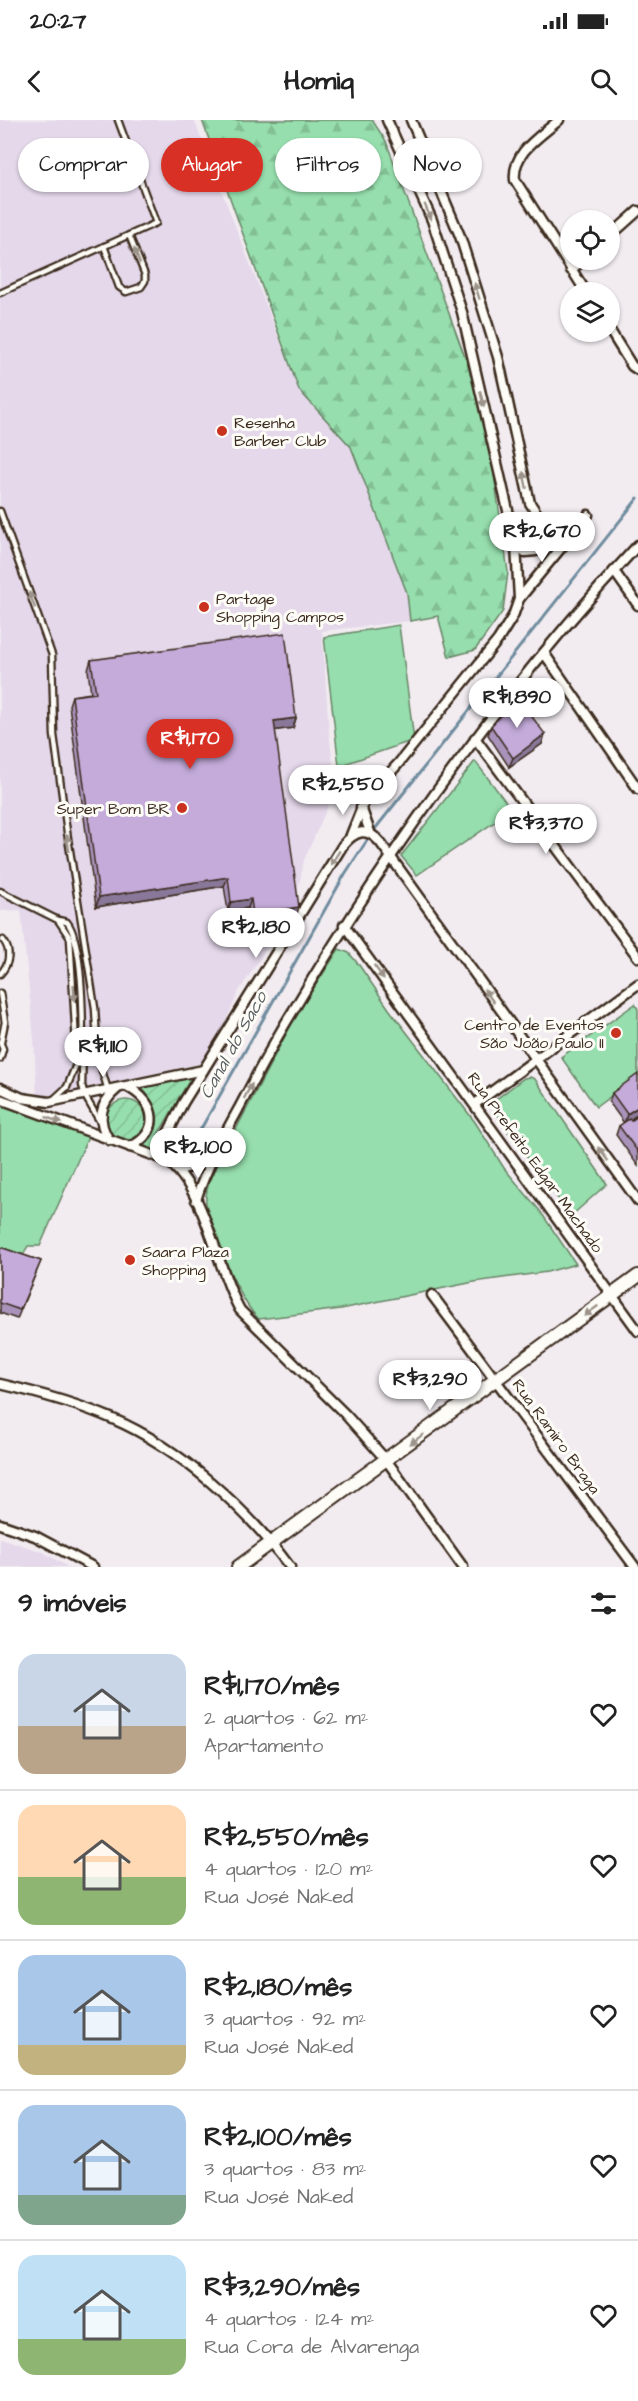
<!DOCTYPE html>
<html lang="pt">
<head>
<meta charset="utf-8">
<style>
	:root { --surface:#fff; --page:#f6f6f6; --text:#222; --muted:#767676; --line:#e0e0e0; --accent:#d93025 }
	body { margin:0; font-family:"Architects Daughter",sans-serif; background:var(--page); color:var(--text); height:100vh; display:flex; flex-direction:column; font-size:22px; white-space:nowrap }
	* { box-sizing:border-box; margin:0 }
	p { font-size:20px; color:var(--muted) }
	.icon { flex:none; width:33px; height:33px; fill:none; stroke:currentColor; stroke-width:2; stroke-linecap:round; stroke-linejoin:round }
	.map { position:relative; height:1447px; overflow:hidden }
	.sheet { display:flex; flex-direction:column; background:var(--surface); flex:1 }
	.sheet>* { flex:none }
	.guide { position:absolute; left:18px; top:18px; width:603px; height:54px; display:flex; gap:12px }
	.buttons { position:absolute; left:560px; top:90px; display:grid; gap:12px }
	.buttons a { display:grid; place-items:center; width:60px; height:60px; border-radius:50%; background:var(--surface); box-shadow:0 2px 4px #0004; font-size:30px }
	.price { position:absolute; translate:-50% -51px; padding:0 14px; border-radius:21px; background:#fff; color:#222; font-size:20px; line-height:39px; filter:drop-shadow(0 2px 3px #0008) }
	.price::after { content:''; position:absolute; left:50%; top:36px; width:18px; height:14px; margin-left:-9px; background:inherit; clip-path:polygon(0 0,100% 0,50% 100%) }
	.price.active { background:var(--accent); color:#fff }
	ul { padding:0; list-style:none }
	li { display:flex; align-items:center; gap:18px; height:150px; padding:0 18px }
	li+li { border-top:2px solid var(--line) }
	li span { display:grid; place-items:center; flex:none; width:168px; height:120px; border-radius:18px; color:#555 }
	li>.icon { margin-inline-start:auto }
	span .icon { width:72px; height:72px; fill:#fffc; stroke-width:1 }
	li b { font-size:26px }
	h2 { display:flex; justify-content:space-between; align-items:center; height:72px; padding:0 18px; font-size:26px }
	.pill { padding:0 21px; border-radius:27px; background:var(--surface); box-shadow:0 2px 4px #0004; font-size:21px; line-height:54px }
	.pill.active { background:var(--accent); color:#fff }
	.status { display:flex; justify-content:space-between; align-items:center; height:42px; padding:0 30px; background:var(--surface); direction:ltr }
	.status svg { height:16px; fill:currentColor }
	header { display:flex; justify-content:space-between; align-items:center; height:78px; padding:0 18px; background:var(--surface); font-size:27px; font-weight:800 }
	.map>svg:first-child { display:block }
	.built { fill:#e4d8ea }
	.green { fill:#96dead; stroke:#688466; stroke-width:1.5 }
	.forest { fill:url(#forest-firs); stroke:#688466; stroke-width:1.5 }
	.garden { fill:url(#garden-furrows); stroke:#688466; stroke-width:1.5 }
	.lines { fill:none; stroke-linecap:round; stroke-linejoin:round }
	.stream { stroke:#708c9e; stroke-width:3 }
	.service-casing { stroke:#3b2a1e; stroke-width:9 }
	.minor-casing { stroke:#3b2a1e; stroke-width:13 }
	.secondary-casing { stroke:#3b2a1e; stroke-width:16 }
	.service { stroke:#fdfcf7; stroke-width:4.5 }
	.minor { stroke:#fdfcf7; stroke-width:8 }
	.secondary { stroke:#fdfcf7; stroke-width:12 }
	.wall { fill:#a993bb; stroke:#3b2a1e; stroke-width:1.5 }
	.shaded-wall { fill:#897899; stroke:#3b2a1e; stroke-width:1.5 }
	.building { fill:#c4abda; stroke:#3b2a1e; stroke-width:1.5 }
	.oneway { fill:#9c938a }
	.poi-dot { fill:#c8321e; stroke:#fdfcf7; stroke-width:2 }
	.labels { text-anchor:middle; stroke-width:6; stroke-linejoin:round; paint-order:stroke }
	.poi-label { font-size:16px; fill:#3b2a1e; stroke:#fdfcf7; text-anchor:start }
	.street-label { font-size:16px; fill:#3b2a1e; stroke:#fdfcf7 }
	.water-label { font-size:18px; font-style:italic; fill:#555b5e; stroke:#fdfcf7 }
</style>
</head>
<body>
<div class="status"><b>20:27</b><svg viewBox="0 0 49 12"><path d="M0 12V9h3v3zM5 12V6h3v6zM10 12V3h3v9zM15 12V0h3v12zM26 1h20v11H26zM47 4h2v5h-2z"/></svg></div>
<header><svg class="icon" aria-label="back" viewBox="0 0 24 24"><path d="M15 5l-7 7 7 7"/></svg>Homiq<svg class="icon" aria-label="search" viewBox="0 0 24 24"><circle cx="10" cy="10" r="6"/><path d="M15 15l6 6"/></svg></header>
<div class="map">
<svg width="638" height="1447" viewBox="0 0 638 1447">
	<defs>
		<pattern id="forest-firs" width="22" height="20" patternUnits="userSpaceOnUse" patternTransform="scale(1.5)"><rect width="22" height="20" fill="#96dead"/><path d="M5 1l3.5 6h-7zM16 11l3.5 6h-7z" fill="#82bf94"/></pattern>
		<pattern id="garden-furrows" width="10" height="10" patternUnits="userSpaceOnUse" patternTransform="scale(1.5)"><rect width="10" height="10" fill="#96dead"/><path d="M-1 1l2-2M0 10L10 0M9 11l2-2" fill="none" stroke="#82bf94"/></pattern>
	</defs>
	<rect width="100%" height="100%" fill="#f2ecf1"/>
	<filter id="ink" filterUnits="userSpaceOnUse"><feTurbulence type="fractalNoise" baseFrequency=".0167" numOctaves="2"/><feDisplacementMap in="SourceGraphic" scale="12" xChannelSelector="R" yChannelSelector="G"/><feConvolveMatrix kernelMatrix="1 2 1 2 8 2 1 2 1" color-interpolation-filters="sRGB"/></filter>
	<g filter="url(#ink)">
		<g class="built">
			<path d="M0 0H194L299 270 351 327 407 473 410 501 322 511 329 613 336 668 304 740 295 784 297 797 290 799 271 822 239 871 208 942 37 978 34 919 21 790 0 791Z"/>
			<path d="M0 1418 43 1432 68 1447H0Z"/>
		</g>
		<g class="green">
			<path d="M399 505 414 620 339 646 324 517Z"/>
			<path d="M475 641 512 690 417 755 401 736Z"/>
			<path d="M339 829 349 833 359 845 389 889 475 1002 504 1048 540 1091 576 1144 547 1152 474 1162 341 1189 259 1199C240 1183 209 1107 206 1082 205 1074 208 1067 210 1059L295 897Z"/>
			<path d="M635 884 638 889V956L596 987 561 937Z"/>
			<path d="M530 957 535 959 607 1064 571 1096 506 1009 491 983 524 958Z"/>
			<path d="M0 985 88 1017 40 1126H28L20 1140 0 1133Z"/>
		</g>
		<path class="forest" d="M202 0H372L386 21 485 292 508 452 503 491 475 530 449 537 438 496 410 501 407 473 351 327 299 270Z"/>
		<g class="garden">
			<path d="M192 956 158 1015 157 1033 142 1027C166 1006 159 989 142 968Z"/>
			<circle cx="126" cy="1000" r="20"/>
		</g>
		<g class="lines">
			<g class="stream">
				<path d="M375 709 638 378"/>
				<path d="M194 1021 345 754 368 719"/>
			</g>
			<g class="service-casing">
				<g id="service">
					<path d="M104 126 119 167 126 172 141 167 145 161V155L129 115"/>
					<path d="M0 173 156 103 118 0"/>
					<path d="M0 391 52 535 54 615 67 712 95 888 98 938 108 970"/>
					<path d="M0 771 58 800 70 818 77 942 67 967 54 979"/>
					<path d="M58 800 67 802C86 825 83 933 82 965L85 976 100 1002"/>
					<path d="M0 854C9 845 12 831 3 820"/>
					<path d="M0 873 5 902 1 922"/>
					<path d="M0 922 3 929 0 939"/>
				</g>
			</g>
			<g class="minor-casing">
				<g id="minor">
					<path d="M387 0 432 100 462 192 516 425 519 479"/>
					<path d="M411 0 460 116 498 237 530 383 547 409 571 413"/>
					<path d="M559 0C540 17 512 32 515 60L586 172"/>
					<path d="M609 117 638 91"/>
					<path d="M571 150 583 140"/>
					<path d="M609 209 632 246 638 250"/>
					<path d="M516 425 525 432 536 431 544 424 547 409"/>
					<path d="M614 451 638 485"/>
					<path d="M544 533 638 669"/>
					<path d="M475 618 638 837"/>
					<path d="M361 687 370 712"/>
					<path d="M351 715 365 680 398 644 498 520 513 496 519 479 588 395"/>
					<path d="M344 805 638 1211"/>
					<path d="M128 967C157 983 161 1012 130 1027"/>
					<path d="M0 968 22 978 49 982 203 950"/>
					<path d="M0 979 166 1040C206 1068 216 1148 240 1190L345 1294 387 1341 463 1447"/>
					<path d="M475 984 638 864"/>
					<path d="M109 1020C97 1001 99 984 117 969"/>
					<path d="M166 1040 164 1021 183 983 343 725C356 710 367 707 380 722L638 1081"/>
					<path d="M179 1050 210 1042"/>
					<path d="M196 1080C206 1048 222 1019 238 990 256 956 273 923 293 891 392 724 506 567 638 425"/>
					<path d="M432 1175 635 1447"/>
					<path d="M0 1264C39 1273 76 1283 113 1299 179 1327 248 1390 290 1447"/>
					<path d="M0 1404 35 1416 93 1447"/>
				</g>
			</g>
			<g class="secondary-casing">
				<path id="secondary" d="M238 1447 638 1156"/>
			</g>
			<use href="#service" class="service"/>
			<use href="#minor" class="minor"/>
			<use href="#secondary" class="secondary"/>
		</g>
		<g class="wall">
			<path d="M91 540 296 598 293 608 275 610 296 797 250 803 248 788 228 791 224 766 96 787 69 585 72 576 91 573 88 550Z"/>
			<path d="M491 606 545 614 542 624 509 647 488 615Z"/>
			<path d="M612 973 638 994 630 1000 631 1001 638 996V1046L616 1015 619 1006 624 1003 609 982Z"/>
			<path d="M0 1127 41 1141 17 1199 0 1193Z"/>
		</g>
		<g class="shaded-wall">
			<path d="M296 598 293 608 271 611 274 601Z"/>
			<path d="M545 614 542 624 509 647 513 638Z"/>
			<path d="M228 757 224 766 96 787 99 777Z"/>
			<path d="M251 779 248 788 228 791 231 782Z"/>
			<path d="M299 787 296 797 250 803 253 794Z"/>
			<path d="M638 987V994L624 1004 627 994Z"/>
		</g>
		<g class="building">
			<path d="M285 513 296 598 274 601 299 787 253 794 251 779 231 782 228 757 99 777 72 576 96 573 91 540Z"/>
			<path d="M518 578 545 614 513 638 491 606Z"/>
			<path d="M638 954V987L627 994 612 973Z"/>
			<path d="M638 996V1032L619 1006 629 999 631 1001Z"/>
			<path d="M0 1127 41 1141 20 1190 0 1183Z"/>
		</g>
		<defs><path id="oneway-solid" d="M-6-.8H1V-3.2L6.5 0L1 3.2V.8H-6Z" transform="scale(1.5)"/></defs>
		<g class="oneway">
			<use href="#oneway-solid" transform="translate(428 92) rotate(67)"/>
			<use href="#oneway-solid" transform="translate(137 136) rotate(-111)"/>
			<use href="#oneway-solid" transform="translate(477 171) rotate(-107)"/>
			<use href="#oneway-solid" transform="translate(482 279) rotate(77)"/>
			<use href="#oneway-solid" transform="translate(525 360) rotate(-102)"/>
			<use href="#oneway-solid" transform="translate(32 480) rotate(-110)"/>
			<use href="#oneway-solid" transform="translate(68 723) rotate(-98)"/>
			<use href="#oneway-solid" transform="translate(335 738) rotate(122)"/>
			<use href="#oneway-solid" transform="translate(379 852) rotate(54)"/>
			<use href="#oneway-solid" transform="translate(74 873) rotate(87)"/>
			<use href="#oneway-solid" transform="translate(489 876) rotate(-126)"/>
			<use href="#oneway-solid" transform="translate(248 971) rotate(-62)"/>
			<use href="#oneway-solid" transform="translate(54 1000) rotate(20)"/>
			<use href="#oneway-solid" transform="translate(603 1034) rotate(-126)"/>
			<use href="#oneway-solid" transform="translate(591 1191) rotate(144)"/>
			<use href="#oneway-solid" transform="translate(417 1319) rotate(143)"/>
		</g>
	</g>
	<g class="poi-dot">
		<circle cx="222" cy="311" r="6"/>
		<circle cx="204" cy="487" r="6"/>
		<circle cx="182" cy="688" r="6"/>
		<circle cx="616" cy="913" r="6"/>
		<circle cx="130" cy="1140" r="6"/>
	</g>
	<g class="labels">
		<g class="poi-label">
			<text x="234" y="308">Resenha<tspan x="234" dy="18">Barber Club</tspan></text>
			<text x="216" y="484">Partage<tspan x="216" dy="18">Shopping Campos</tspan></text>
			<text x="170" y="694" text-anchor="end">Super Bom BR</text>
			<text x="604" y="910" text-anchor="end">Centro de Eventos<tspan x="604" dy="18">São João Paulo II</tspan></text>
			<text x="142" y="1137">Saara Plaza<tspan x="142" dy="18">Shopping</tspan></text>
		</g>
		<g class="street-label">
			<text transform="translate(536 1042) rotate(54)" y="6">Rua Prefeito Edgar Machado</text>
			<text transform="translate(557 1316) rotate(54)" y="6">Rua Ramiro Braga</text>
		</g>
		<g class="water-label">
			<text transform="translate(233 925) rotate(-61)" y="6">Canal do Saco</text>
		</g>
	</g>
</svg>
<div class="buttons">
<a><svg class="icon" aria-label="locate" viewBox="0 0 24 24"><circle cx="12" cy="12" r="6"/><path d="M12 2v4M12 18v4M2 12h4M18 12h4"/></svg></a>
<a><svg class="icon" aria-label="layers" viewBox="0 0 24 24"><path d="M12 4l9 5-9 5-9-5zM3 14l9 5 9-5"/></svg></a>
</div>
<b class="price" style="left:542px;top:443px">R$2,670</b>
<b class="price" style="left:517px;top:609px">R$1,890</b>
<b class="price active" style="left:190px;top:650px">R$1,170</b>
<b class="price" style="left:343px;top:696px">R$2,550</b>
<b class="price" style="left:546px;top:735px">R$3,370</b>
<b class="price" style="left:256px;top:839px">R$2,180</b>
<b class="price" style="left:103px;top:958px">R$1,110</b>
<b class="price" style="left:198px;top:1059px">R$2,100</b>
<b class="price" style="left:430px;top:1291px">R$3,290</b>
<div class="guide">
<a class="pill">Comprar</a>
<a class="pill active">Alugar</a>
<a class="pill">Filtros</a>
<a class="pill">Novo</a>
</div>
</div>
<section class="sheet">
<h2>9 imóveis<svg class="icon" aria-label="filters" viewBox="0 0 24 24"><path d="M4 7h16M4 17h16"/><circle cx="9" cy="7" r="2"/><circle cx="15" cy="17" r="2"/></svg></h2>
<ul>
<li><span style="background:linear-gradient(#c9d6e8 60%,#b9a48a 0)"><svg class="icon" aria-label="home" viewBox="0 0 24 24"><path d="M3 11l9-7 9 7M6 9v11h12V9"/></svg></span><div><b>R$1,170/mês</b><p>2 quartos · 62 m²</p><p>Apartamento</p></div><svg class="icon" aria-label="heart" viewBox="0 0 24 24"><path d="M12 20l-8-8c-3-5 5-10 8-4 3-6 11-1 8 4z"/></svg></li>
<li><span style="background:linear-gradient(#ffd9b3 60%,#8fb573 0)"><svg class="icon" aria-label="home" viewBox="0 0 24 24"><path d="M3 11l9-7 9 7M6 9v11h12V9"/></svg></span><div><b>R$2,550/mês</b><p>4 quartos · 120 m²</p><p>Rua José Naked</p></div><svg class="icon" aria-label="heart" viewBox="0 0 24 24"><path d="M12 20l-8-8c-3-5 5-10 8-4 3-6 11-1 8 4z"/></svg></li>
<li><span style="background:linear-gradient(#a9c7e8 75%,#c2b280 0)"><svg class="icon" aria-label="home" viewBox="0 0 24 24"><path d="M3 11l9-7 9 7M6 9v11h12V9"/></svg></span><div><b>R$2,180/mês</b><p>3 quartos · 92 m²</p><p>Rua José Naked</p></div><svg class="icon" aria-label="heart" viewBox="0 0 24 24"><path d="M12 20l-8-8c-3-5 5-10 8-4 3-6 11-1 8 4z"/></svg></li>
<li><span style="background:linear-gradient(#a9c7e8 75%,#7fa58c 0)"><svg class="icon" aria-label="home" viewBox="0 0 24 24"><path d="M3 11l9-7 9 7M6 9v11h12V9"/></svg></span><div><b>R$2,100/mês</b><p>3 quartos · 83 m²</p><p>Rua José Naked</p></div><svg class="icon" aria-label="heart" viewBox="0 0 24 24"><path d="M12 20l-8-8c-3-5 5-10 8-4 3-6 11-1 8 4z"/></svg></li>
<li><span style="background:linear-gradient(#bfe0f5 70%,#8fb573 0)"><svg class="icon" aria-label="home" viewBox="0 0 24 24"><path d="M3 11l9-7 9 7M6 9v11h12V9"/></svg></span><div><b>R$3,290/mês</b><p>4 quartos · 124 m²</p><p>Rua Cora de Alvarenga</p></div><svg class="icon" aria-label="heart" viewBox="0 0 24 24"><path d="M12 20l-8-8c-3-5 5-10 8-4 3-6 11-1 8 4z"/></svg></li>
</ul>
</section>
</body>
</html>
